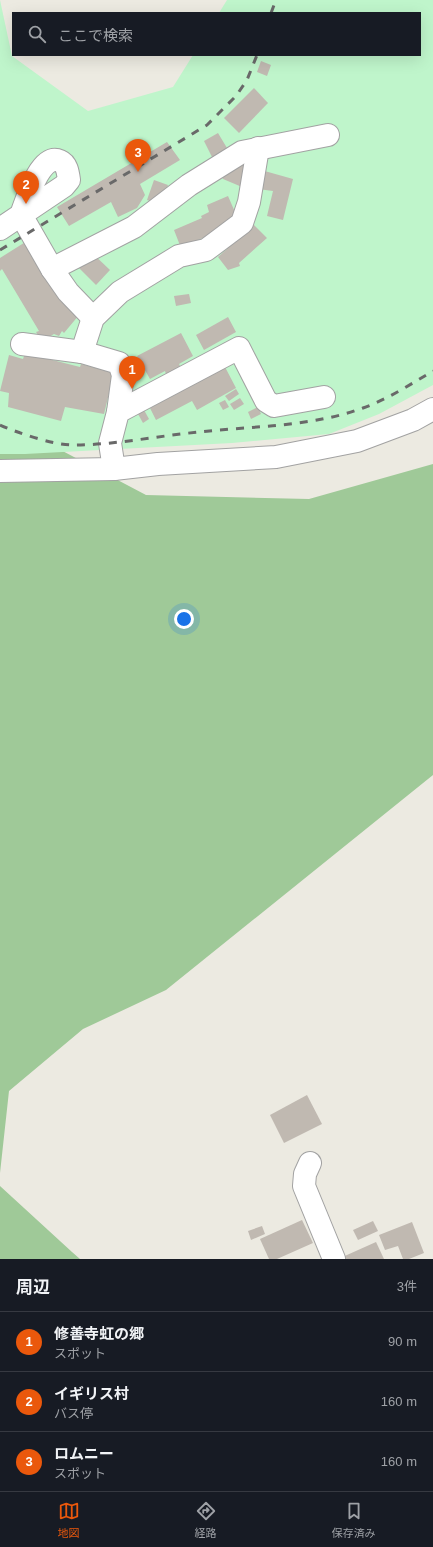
<!DOCTYPE html>
<html lang="ja">
<meta charset="utf-8">
<style>
:root{--surface:#171b24;--page:#242831;--text:#f1f3f6;--muted:#9ea1a6;--line:#363941;--accent:#ea580c}
body{margin:0;font-family:Helvetica,"Noto Sans JP",sans-serif;background:var(--page);color:var(--text)}
.you{position:absolute;left:184px;top:619px;width:14px;height:14px;margin:-10px;border:3px solid #fff;border-radius:50%;background:#1a73e8;box-shadow:0 0 0 6px #1a73e833}
.badge{display:grid;place-items:center;width:26px;height:26px;border-radius:50%;background:var(--accent);color:#fff;font-size:13px;font-weight:700}
.pin{position:absolute;translate:-50% -33px;filter:drop-shadow(0 1px 2px #0008)}
.pin::after{content:'';position:absolute;top:21px;width:14px;height:12px;background:inherit;clip-path:polygon(0 0,100% 0,50% 100%)}
.list{margin:0;padding:0;list-style:none}
h2{display:flex;justify-content:space-between;align-items:center;height:52px;margin:0;padding:0 16px;font-size:17px}
h2 small{font-size:13px;font-weight:400;color:var(--muted)}
.list li{display:grid;grid-template-columns:26px 1fr auto;gap:12px;align-items:center;box-sizing:border-box;height:60px;padding:0 16px;border-top:1px solid var(--line)}
.list b{display:block;font-size:15px;white-space:nowrap}
.list p{margin:0;font-size:13px;white-space:nowrap;color:var(--muted)}
.list em{font-size:13px;font-style:normal;color:var(--muted)}
.icon{flex:none;width:22px;height:22px;fill:none;stroke:currentColor;stroke-width:2;stroke-linecap:round;stroke-linejoin:round}
.map{position:relative;flex:none;width:433px;height:1259px;overflow:hidden}
.search{position:absolute;background:var(--surface);box-shadow:0 4px 16px #0002;left:12px;right:12px;top:12px;height:44px;display:flex;align-items:center;gap:10px;box-sizing:border-box;padding:0 14px;border-radius:0px;color:var(--muted);font-size:15px}
.sheet{height:232px;background:var(--surface)}
nav{display:flex;justify-content:space-around;align-items:center;box-sizing:border-box;height:56px;border-top:1px solid var(--line);background:var(--surface);font-size:11px;color:var(--muted)}
nav a{display:grid;justify-items:center;gap:2px}
nav .on{color:var(--accent)}
.map>svg:first-child{display:block}
.forest{fill:#9fc998}
.park{fill:#bff5cb}
.building{fill:#c0b9b1}
.lines{fill:none;stroke-linecap:round;stroke-linejoin:round}
.minor-casing{stroke:#a2a2a2;stroke-width:24}
.minor{stroke:#fff;stroke-width:22}
.rail{stroke:#696969;stroke-width:3;stroke-dasharray:8 8;stroke-linecap:butt}
</style>
<div class="map">
<svg width="433" height="1259" viewBox="0 0 433 1259">
<rect width="100%" height="100%" fill="#eceae1"/>
<g class="forest">
<path d="M0,418L146,495L309,499L433,464V775L166,990L83,1029L9,1091L0,1173Z"/>
<path d="M0,1186L72,1252L80,1259H0Z"/>
</g>
<path class="park" d="M0,0L12,56L88,111L173,87L193,55H420V13H219L227,0H433V385L379,414L329,434L232,443L25,454H0Z"/>
<g class="building">
<path d="M261,61L271,65L267,76L257,72Z"/>
<path d="M254,88L268,103L239,133L224,118Z"/>
<path d="M218,133L236,163L293,179L283,220L267,216L273,191L242,187L223,179L204,141Z"/>
<path d="M167,142L180,160L140,184L145,195L137,208L118,217L111,202L69,226L57,207Z"/>
<path d="M154,180L168,185L161,201L153,202L147,200Z"/>
<path d="M228,196L238,219L217,228L220,235L207,236L181,248L174,230L202,218L201,216L209,212L207,205Z"/>
<path d="M253,224L267,238L239,263L240,266L228,270L218,257L227,249L224,245Z"/>
<path d="M27,241L79,315L64,333L62,331L59,336L54,334L42,341L36,332L39,331L2,269L0,271V258Z"/>
<path d="M91,252L110,270L96,285L77,266Z"/>
<path d="M189,294L191,303L176,306L174,296Z"/>
<path d="M228,317L236,332L204,350L196,335Z"/>
<path d="M181,333L193,356L179,364L181,368L166,374L165,371L150,379L137,356Z"/>
<path d="M25,353L80,367L81,364L114,373L104,414L65,407L61,421L8,407L9,393L0,391L9,355L23,359Z"/>
<path d="M225,367L236,388L197,410L192,401L156,420L150,408Z"/>
<path d="M236,389L239,394L229,401L225,396Z"/>
<path d="M240,398L244,404L234,410L230,404Z"/>
<path d="M225,400L229,407L223,410L219,403Z"/>
<path d="M258,407L261,414L251,419L248,412Z"/>
<path d="M144,410L149,419L143,423L138,414Z"/>
<path d="M307,1095L322,1124L284,1143L270,1115Z"/>
<path d="M302,1220L313,1243L277,1259H269L260,1239Z"/>
<path d="M373,1221L378,1231L358,1240L353,1230Z"/>
<path d="M412,1222L424,1253L409,1259H403L398,1246L385,1250L379,1235Z"/>
<path d="M262,1226L265,1234L251,1240L248,1231Z"/>
<path d="M376,1242L384,1259H338Z"/>
</g>
<g class="lines">
<g class="minor-casing">
<g id="minor">
<path d="M21,215L52,269L68,292L93,318"/>
<path d="M0,229L64,186L69,180C68,173 67,164 60,161C40,152 26,202 21,215"/>
<path d="M52,269L134,227L189,185L242,152L328,135"/>
<path d="M22,344L82,352L119,363L123,375L118,412"/>
<path d="M82,352L93,318L120,292L179,256L206,250L242,223L249,202L258,148"/>
<path d="M114,469L110,443L118,412L239,348L266,401L274,406L324,397"/>
<path d="M0,471L114,469L158,464L276,457L357,441L413,420L433,409"/>
<path d="M310,1163L305,1174L304,1186L334,1259"/>
</g>
</g>
<use href="#minor" class="minor"/>
<g class="rail">
<path d="M271,13L276,0"/>
<path d="M0,250L207,125L236,96L247,80L257,55"/>
<path d="M0,425C18,433 53,445 73,445C115,445 157,436 199,432C253,426 311,427 363,408C388,399 411,384 433,371"/>
</g>
</g>
</svg>
<div class="you"></div>
<div class="pin badge" style="left:132px;top:389px">1</div>
<div class="pin badge" style="left:26px;top:204px">2</div>
<div class="pin badge" style="left:138px;top:172px">3</div>
<div class="search"><svg class="icon" aria-label="search" viewBox="0 0 24 24"><circle cx="10" cy="10" r="6"/><path d="M15 15l6 6"/></svg>ここで検索</div>
</div>
<section class="sheet">
<h2>周辺<small>3件</small></h2>
<ul class="list">
<li><span class="badge">1</span><div><b>修善寺虹の郷</b><p>スポット</p></div><em>90 m</em></li>
<li><span class="badge">2</span><div><b>イギリス村</b><p>バス停</p></div><em>160 m</em></li>
<li><span class="badge">3</span><div><b>ロムニー</b><p>スポット</p></div><em>160 m</em></li>
</ul>
</section>
<nav>
<a class="on"><svg class="icon" aria-label="map" viewBox="0 0 24 24"><path d="M3 6l6-2 6 2 6-2v14l-6 2-6-2-6 2zM9 4v14M15 6v14"/></svg>地図</a>
<a><svg class="icon" aria-label="directions" viewBox="0 0 24 24"><path d="M12 3l9 9-9 9-9-9zM9 14v-3h6M13 9l2 2-2 2"/></svg>経路</a>
<a><svg class="icon" aria-label="saved" viewBox="0 0 24 24"><path d="M7 4h10v16l-5-4-5 4z"/></svg>保存済み</a>
</nav>
